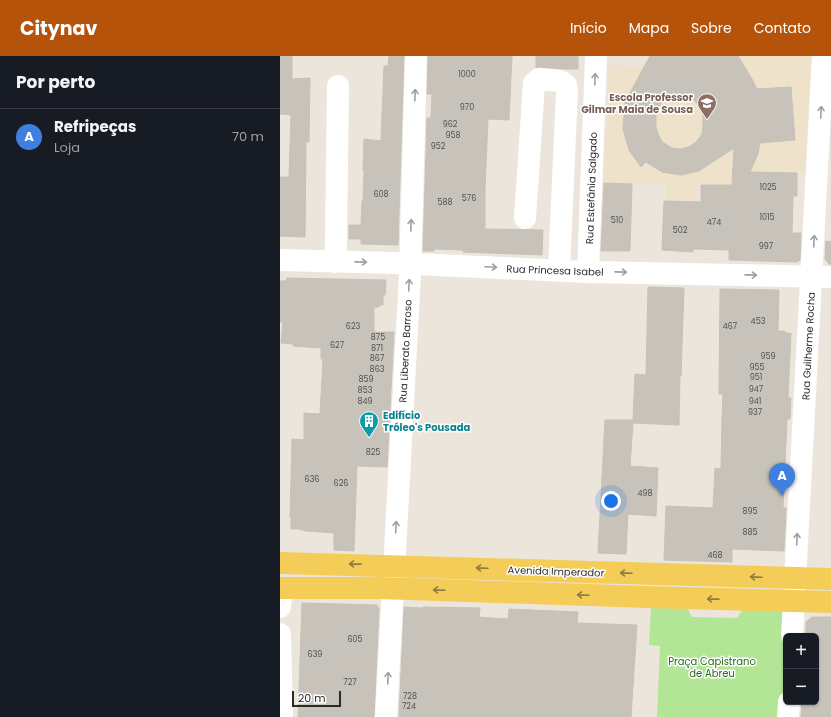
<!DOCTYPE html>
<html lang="pt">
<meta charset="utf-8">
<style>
:root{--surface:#171b24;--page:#20242c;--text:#f1f3f6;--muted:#9ea1a6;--line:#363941;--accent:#b45309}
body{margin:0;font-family:Poppins,sans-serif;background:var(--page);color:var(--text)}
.controls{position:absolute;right:12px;bottom:12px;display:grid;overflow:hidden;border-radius:6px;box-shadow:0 1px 3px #0004}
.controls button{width:36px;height:36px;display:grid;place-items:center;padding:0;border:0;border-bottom:1px solid var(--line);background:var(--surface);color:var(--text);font:20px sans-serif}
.scale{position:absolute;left:12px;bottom:10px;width:49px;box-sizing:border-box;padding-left:4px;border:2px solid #2a2a2a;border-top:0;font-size:11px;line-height:14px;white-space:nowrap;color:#2a2a2a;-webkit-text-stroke:3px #fff;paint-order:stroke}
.you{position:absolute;left:331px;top:445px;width:14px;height:14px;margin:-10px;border:3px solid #fff;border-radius:50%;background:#1a73e8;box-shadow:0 0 0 6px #1a73e833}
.badge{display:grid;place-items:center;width:26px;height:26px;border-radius:50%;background:var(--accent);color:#fff;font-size:13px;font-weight:700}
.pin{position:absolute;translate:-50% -33px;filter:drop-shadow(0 1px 2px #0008)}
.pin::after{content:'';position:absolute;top:21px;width:14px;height:12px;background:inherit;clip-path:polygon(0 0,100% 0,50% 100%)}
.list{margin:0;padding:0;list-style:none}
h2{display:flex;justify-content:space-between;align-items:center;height:52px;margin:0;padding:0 16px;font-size:17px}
h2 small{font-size:13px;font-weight:400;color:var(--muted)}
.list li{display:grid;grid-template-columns:26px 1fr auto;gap:12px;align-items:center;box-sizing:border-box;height:56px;padding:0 16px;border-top:1px solid var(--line)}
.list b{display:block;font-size:15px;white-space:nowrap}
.list p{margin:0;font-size:13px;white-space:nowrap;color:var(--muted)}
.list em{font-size:13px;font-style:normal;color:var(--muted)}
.map{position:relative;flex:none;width:551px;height:661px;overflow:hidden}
header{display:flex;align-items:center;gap:24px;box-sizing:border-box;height:56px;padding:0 20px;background:var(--accent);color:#fff}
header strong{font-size:19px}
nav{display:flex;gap:22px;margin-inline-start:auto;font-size:14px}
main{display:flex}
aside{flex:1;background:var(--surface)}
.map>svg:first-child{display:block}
.education{fill:#efe2ca}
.green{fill:#b2e596}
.building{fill:#c7c3ba;stroke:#c8c1b5;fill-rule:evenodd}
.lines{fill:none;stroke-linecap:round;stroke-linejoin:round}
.minor{stroke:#fff;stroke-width:22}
.major{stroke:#f4cd59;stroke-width:22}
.oneway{stroke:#9f9f9f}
.oneway2{stroke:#8f7c42}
.labels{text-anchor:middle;stroke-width:3;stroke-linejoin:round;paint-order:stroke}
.number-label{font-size:8px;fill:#51504e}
.education-label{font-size:10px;font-weight:bold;fill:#785e54;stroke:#fff;text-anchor:end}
.street-label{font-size:10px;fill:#2a2a2a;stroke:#fff}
.culture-label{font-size:10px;font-weight:bold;fill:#0d838f;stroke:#fff;text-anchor:start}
.park-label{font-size:10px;fill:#2a6918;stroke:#fff}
</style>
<header>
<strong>Citynav</strong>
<nav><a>Início</a><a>Mapa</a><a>Sobre</a><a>Contato</a></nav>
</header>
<main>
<aside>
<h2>Por perto<small></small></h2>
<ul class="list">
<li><span class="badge" style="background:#3f7fe0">A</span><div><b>Refripeças</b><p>Loja</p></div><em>70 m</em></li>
</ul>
</aside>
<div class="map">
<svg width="551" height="661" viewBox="0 0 551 661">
<rect width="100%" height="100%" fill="#ece5db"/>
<path class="education" d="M458,0H531L525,117L453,116L452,129L418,128L417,146L386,145V128L324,127L329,9L457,12Z"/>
<path class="green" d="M406,550L412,561L457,562L464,552L498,553L504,557L507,562L502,661H377L380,590L369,589L371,553L373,551Z"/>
<g class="building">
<path d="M0,0H12V23L30,22L29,86H26L25,181L0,180V121H9L11,59L0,58Z"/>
<path d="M109,0H124L118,189L81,188V183H69V169H81L82,145H83L84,115L83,114L84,83L101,85L104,10H108Z"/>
<path d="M148,0H232L229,64L208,63L205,134V173L263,174L262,199L183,196V194L154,193V195H143L147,62H151L152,38H147Z"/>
<path d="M256,0H298V13H282L260,11L256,12Z"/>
<path d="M370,0H458L472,23L477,33L511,31L515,84L480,87L478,98L470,116L517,117V140H513L512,177H521L520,204L517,206L449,204V194L413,193V196L382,194L384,145L421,146V129H452L454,92L419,115L401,119L382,116L366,106L361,111L349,94L343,73L345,46ZM396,39H405L413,43L420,51L423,60V68L422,78L416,86L409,91L400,93L392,92L382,86L379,80L376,71V56L381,47L387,42Z"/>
<path d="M324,127L352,128L350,195H321Z"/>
<path d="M546,185L551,186V208H549L545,203Z"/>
<path d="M7,222L106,224L105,239H103V249H99V251H94V276H114L107,411L77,410L74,495L54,494V477L26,475L19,473H11V461H10L12,383L24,384V357L40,358L43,303H41V292L13,290V288L1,287L3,266H0V225H6Z"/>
<path d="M368,231L404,232L401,320H400L399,369L353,367L350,410L378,412L376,460L348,458L346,498L318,497L325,364H353L355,318L366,319Z"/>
<path d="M440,233L499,234L498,275H505V277H511L508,342H511L510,363H507L503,452H506L504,495L452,493V506L384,504L386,450L433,452L435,412L441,413L442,361L443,338H439Z"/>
<path d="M22,547L97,549L99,552L94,661H18Z"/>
<path d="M124,551L143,552V551L200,552L199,561L228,563L229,553L298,556L297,567L357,569L351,661H119Z"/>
<path d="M532,561H551V661H521L522,646H536L538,595H536V580H526V566Z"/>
</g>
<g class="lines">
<g class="minor">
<path d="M245,162L254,27L259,23L280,25L286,29L287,35L279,214"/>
<path d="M0,204L114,207L308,216L551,221"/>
<path d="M55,206L56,185L58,30"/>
<path d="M308,216L316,0"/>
<path d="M0,551L1,541L6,532"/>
<path d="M0,578L2,661"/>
<path d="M512,580L543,0"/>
<path d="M106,661L130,218L136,0"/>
<path d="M508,661L509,646"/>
</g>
<g class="major">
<path d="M0,507L551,523"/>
<path d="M0,532H99L367,541L551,546"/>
</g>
</g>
<defs><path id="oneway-shaft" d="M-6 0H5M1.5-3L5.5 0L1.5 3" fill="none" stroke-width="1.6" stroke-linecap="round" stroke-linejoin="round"/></defs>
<g class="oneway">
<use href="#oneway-shaft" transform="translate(315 23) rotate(-88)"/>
<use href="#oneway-shaft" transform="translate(135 39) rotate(-88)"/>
<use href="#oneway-shaft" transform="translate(541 56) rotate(-87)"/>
<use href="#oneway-shaft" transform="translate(131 169) rotate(-88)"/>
<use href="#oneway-shaft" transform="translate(534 185) rotate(-87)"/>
<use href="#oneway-shaft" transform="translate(81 206) rotate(1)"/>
<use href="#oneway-shaft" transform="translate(211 211) rotate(3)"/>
<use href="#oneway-shaft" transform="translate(341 216) rotate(1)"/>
<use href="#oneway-shaft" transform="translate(471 219) rotate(1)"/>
<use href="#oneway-shaft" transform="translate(129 229) rotate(-87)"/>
<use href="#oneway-shaft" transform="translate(116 471) rotate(-87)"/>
<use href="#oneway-shaft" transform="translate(517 483) rotate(-87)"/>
<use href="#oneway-shaft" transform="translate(108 622) rotate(-87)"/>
</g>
<g class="oneway2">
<use href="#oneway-shaft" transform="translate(75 508) rotate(-179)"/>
<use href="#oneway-shaft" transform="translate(202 512) rotate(-178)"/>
<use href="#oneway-shaft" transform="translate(346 517) rotate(-178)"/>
<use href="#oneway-shaft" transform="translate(476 521) rotate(-178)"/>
<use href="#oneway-shaft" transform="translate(159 534) rotate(-178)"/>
<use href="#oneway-shaft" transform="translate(303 539) rotate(-178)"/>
<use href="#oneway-shaft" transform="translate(433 543) rotate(-179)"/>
</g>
<defs>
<g id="school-pin" transform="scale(1)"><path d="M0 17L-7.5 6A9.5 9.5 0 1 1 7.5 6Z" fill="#8d6e63" stroke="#fff"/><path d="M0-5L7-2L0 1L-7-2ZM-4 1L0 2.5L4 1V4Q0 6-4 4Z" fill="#fff"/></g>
<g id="building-pin" transform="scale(1)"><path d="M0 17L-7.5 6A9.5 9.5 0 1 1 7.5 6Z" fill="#0f9aa8" stroke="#fff"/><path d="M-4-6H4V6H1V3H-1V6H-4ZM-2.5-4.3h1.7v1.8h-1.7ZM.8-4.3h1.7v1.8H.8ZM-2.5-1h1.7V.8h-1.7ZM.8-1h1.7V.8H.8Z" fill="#fff"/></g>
</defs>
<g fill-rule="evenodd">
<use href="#school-pin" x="427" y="47"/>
<use href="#building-pin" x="89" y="365"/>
</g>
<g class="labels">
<g class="number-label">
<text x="187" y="21">1000</text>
<text x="187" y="54">970</text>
<text x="170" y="71">962</text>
<text x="173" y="82">958</text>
<text x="158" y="93">952</text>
<text x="488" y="134">1025</text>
<text x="101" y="141">608</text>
<text x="189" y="145">576</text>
<text x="165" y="149">588</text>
<text x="487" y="164">1015</text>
<text x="337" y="167">510</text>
<text x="434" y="169">474</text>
<text x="400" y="177">502</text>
<text x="486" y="193">997</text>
<text x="478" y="268">453</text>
<text x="73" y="273">623</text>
<text x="450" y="273">467</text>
<text x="98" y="284">875</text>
<text x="57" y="292">627</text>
<text x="97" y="295">871</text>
<text x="488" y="303">959</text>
<text x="97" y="305">867</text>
<text x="477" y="314">955</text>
<text x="97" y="316">863</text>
<text x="476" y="324">951</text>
<text x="86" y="326">859</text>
<text x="476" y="336">947</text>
<text x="85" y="337">853</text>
<text x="85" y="348">849</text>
<text x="475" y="348">941</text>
<text x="475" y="359">937</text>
<text x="93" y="399">825</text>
<text x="32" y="426">636</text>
<text x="61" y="430">626</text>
<text x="365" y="440">498</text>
<text x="470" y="458">895</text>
<text x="470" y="479">885</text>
<text x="435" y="502">468</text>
<text x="75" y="586">605</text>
<text x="35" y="601">639</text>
<text x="70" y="629">727</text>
<text x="130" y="643">728</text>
<text x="129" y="653">724</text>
</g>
<g class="education-label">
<text x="413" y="45">Escola Professor<tspan x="413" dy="12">Gilmar Maia de Sousa</tspan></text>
</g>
<g class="street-label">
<text transform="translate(311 132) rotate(-88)" y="4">Rua Estefânia Salgado</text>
<text transform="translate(275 214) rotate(2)" y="4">Rua Princesa Isabel</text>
<text transform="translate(528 290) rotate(-87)" y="4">Rua Guilherme Rocha</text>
<text transform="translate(125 295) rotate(-87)" y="4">Rua Liberato Barroso</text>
<text transform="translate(276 515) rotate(2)" y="4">Avenida Imperador</text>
</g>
<g class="culture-label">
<text x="103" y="363">Edifício<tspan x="103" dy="12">Tróleo's Pousada</tspan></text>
</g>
<g class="park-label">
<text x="432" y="609">Praça Capistrano<tspan x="432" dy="12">de Abreu</tspan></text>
</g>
</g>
</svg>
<div class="controls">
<button>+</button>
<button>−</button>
</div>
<div class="scale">20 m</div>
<div class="you"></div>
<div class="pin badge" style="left:502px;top:440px;background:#3f7fe0">A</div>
</div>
</main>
